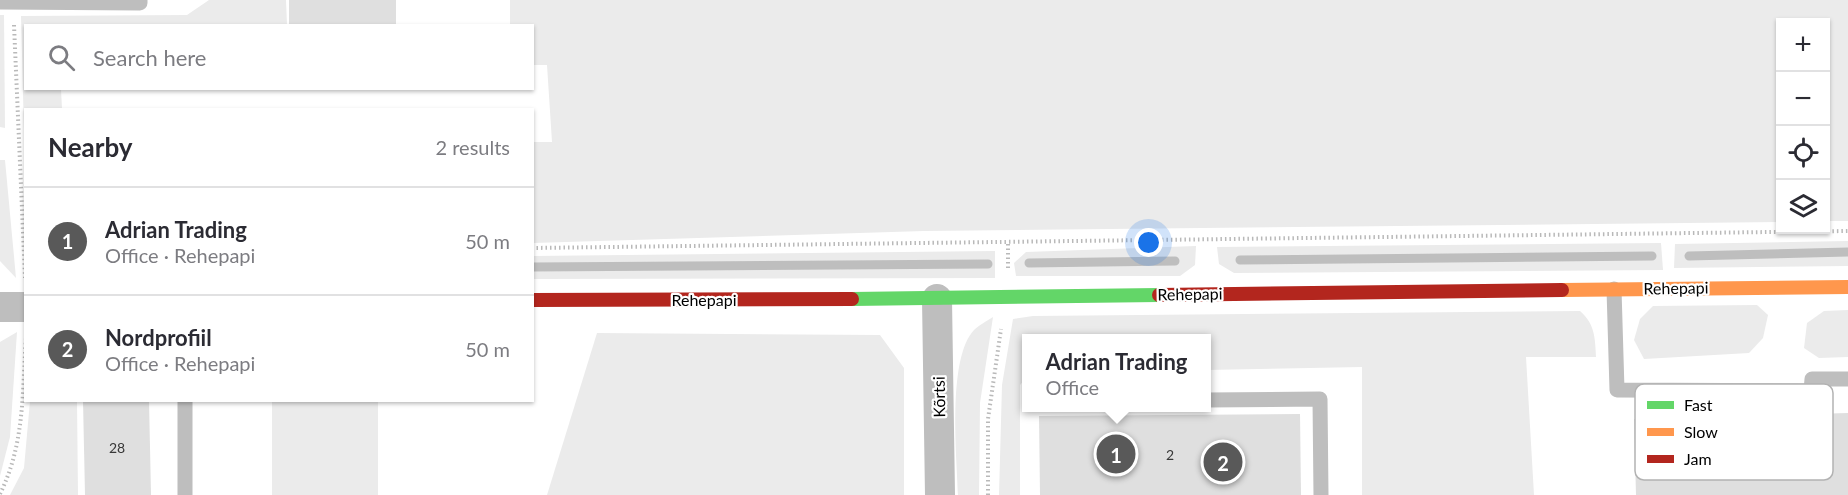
<!DOCTYPE html>
<meta charset="utf-8">
<style>
:root{--surface:#fff;--page:#f7f7f7;--text:#2b2b33;--muted:#7c7c81;--line:#e1e1e2;--accent:#595959}
body{margin:0;font-family:Lato,sans-serif;background:var(--page);color:var(--text)}
.controls{position:absolute;right:18px;top:18px;display:grid;overflow:hidden;border-radius:0px;box-shadow:0 2px 4px #0004}
.controls button{width:54px;height:54px;display:grid;place-items:center;padding:0;border:0;border-bottom:2px solid var(--line);background:var(--surface);color:var(--text);font:30px sans-serif}
.you{position:absolute;left:1149px;top:243px;width:21px;height:21px;margin:-15px;border:4px solid #fff;border-radius:50%;background:#1a73e8;box-shadow:0 0 0 9px #1a73e833}
.badge{display:grid;place-items:center;width:39px;height:39px;border-radius:50%;background:var(--accent);color:#fff;font-size:20px;font-weight:700}
.pin{position:absolute;translate:-50% -50%;border:3px solid #fff;box-shadow:0 2px 6px #0006}
.popup{position:absolute;left:1022px;top:334px;width:189px;height:78px;box-sizing:border-box;display:grid;place-content:center;border-radius:0px;background:var(--surface);filter:drop-shadow(0 2px 4px #0005);font-size:20px;white-space:nowrap;color:var(--muted)}
.popup b{font-size:22px;color:var(--text)}
.popup::after{content:'';position:absolute;left:50%;top:100%;margin-left:-12px;border:12px solid transparent;border-top-color:var(--surface)}
.list{margin:0;padding:0;list-style:none}
h2{display:flex;justify-content:space-between;align-items:center;height:78px;margin:0;padding:0 24px;font-size:26px}
h2 small{font-size:20px;font-weight:400;color:var(--muted)}
.list li{display:grid;grid-template-columns:39px 1fr auto;gap:18px;align-items:center;box-sizing:border-box;height:108px;padding:0 24px;border-top:2px solid var(--line)}
.list b{display:block;font-size:22px;white-space:nowrap}
.list p{margin:0;font-size:20px;white-space:nowrap;color:var(--muted)}
.list em{font-size:20px;font-style:normal;color:var(--muted)}
.icon{flex:none;width:33px;height:33px;fill:none;stroke:currentColor;stroke-width:2;stroke-linecap:round;stroke-linejoin:round}
.map{position:relative;flex:none;width:1848px;height:495px;overflow:hidden}
.search{position:absolute;background:var(--surface);box-shadow:0 2px 4px #0004;left:24px;top:24px;width:510px;height:66px;display:flex;align-items:center;gap:15px;box-sizing:border-box;padding:0 21px;border-radius:0px;color:var(--muted);font-size:22px}
.panel{position:absolute;background:var(--surface);box-shadow:0 2px 4px #0004;left:24px;top:108px;width:510px;height:294px;border-radius:0px}
.map>svg:first-child{display:block}
.green{fill:#ebebeb}
.lines{fill:none;stroke-linecap:round;stroke-linejoin:round}
.stream{stroke:#bebebe;stroke-width:9}
.building{fill:#dfdfdf}
.path{stroke:#b9b9b9;stroke-width:4;stroke-dasharray:1.5 3;stroke-linecap:butt}
.lane{stroke:#bebebe;stroke-width:15}
.street{stroke:#bebebe;stroke-width:30}
.fast{stroke:#63d668;stroke-width:14}
.slow{stroke:#ff974d;stroke-width:14}
.jam{stroke:#b3261e;stroke-width:14}
.labels{text-anchor:middle;stroke-width:4.5;stroke-linejoin:round;paint-order:stroke}
.number-label{font-size:14px;fill:#383838}
.street-label{font-size:16px;fill:#000;stroke:#fff}
.key{fill:#fff;stroke:#b2b2b2;stroke-width:1.5}
.key-label{font-size:16px;fill:#000}
</style>
<div class="map">
<svg width="1848" height="495" viewBox="0 0 1848 495">
<rect width="100%" height="100%" fill="#fff"/>
<g class="green">
<path d="M209,0H286L287,25L26,26V88L61,89L62,109L26,110L24,132L21,16L187,15Z"/>
<path d="M510,0H1848V221H1826V22H1780V222L924,231L533,243V142H552L547,65H533L532,26L510,25Z"/>
<path d="M0,15H4L5,128L0,127Z"/>
<path d="M0,160H5L16,278L0,261Z"/>
<path d="M1848,241V266L1674,268L1675,244Z"/>
<path d="M1661,243L1663,270L1234,273L1219,264L1217,247Z"/>
<path d="M1196,246L1195,265L1180,276H1016L1014,263L1026,252Z"/>
<path d="M995,251V278L533,279V256Z"/>
<path d="M1757,305L1768,315L1763,338L1749,353L1644,359L1634,340L1640,319L1653,306Z"/>
<path d="M1848,310V357L1819,358L1804,348L1807,323L1824,311Z"/>
<path d="M1580,311C1595,324 1595,338 1596,357H1526L1534,495H1362V367L1206,370V338H1026V378L1020,385V495H999L1002,385L1013,319L1033,316Z"/>
<path d="M993,317L980,403L979,495H958C957,456 947,359 974,330C979,325 987,321 993,317Z"/>
<path d="M17,332L10,437L0,476V342Z"/>
<path d="M597,333L880,335L904,368V495H547Z"/>
<path d="M30,401H77L78,495H10L24,468Z"/>
<rect x="272" y="401" width="106" height="94"/>
</g>
<g class="lines">
<g class="stream">
<path d="M1689,256L1848,252"/>
<path d="M1240,260L1652,256"/>
<path d="M1029,263L1175,261"/>
<path d="M532,267L988,264"/>
</g>
</g>
<g class="building">
<rect x="289" y="0" width="107" height="26"/>
<path d="M83,400H149L151,495H85Z"/>
<path d="M1848,413V495H1636L1634,419Z"/>
<path d="M1300,414L1301,495H1040L1039,416Z"/>
</g>
<g class="lines">
<g class="path">
<path d="M14,25L25,278"/>
<path d="M532,248L1848,231"/>
<path d="M1008,268V242"/>
<path d="M0,494C25,443 22,393 26,338"/>
<path d="M988,495V419L1001,329"/>
</g>
<g class="lane">
<path d="M0,2L140,3V0"/>
<path d="M1614,289L1617,390L1811,391L1812,379H1848"/>
<path d="M185,400V495"/>
<path d="M1206,400L1320,399L1321,495"/>
</g>
<g class="street">
<path d="M937,299L940,495"/>
<path d="M0,307H26"/>
</g>
<path class="fast" d="M852,299L1159,295"/>
<path class="slow" d="M1562,290L1848,287"/>
<g class="jam">
<path d="M1159,295L1562,290"/>
<path d="M532,300L852,299"/>
</g>
</g>
<g class="labels">
<g class="number-label">
<text x="117" y="453">28</text>
<text x="1170" y="460">2</text>
</g>
<g class="street-label">
<text transform="translate(1676 288) rotate(-1)" y="6">Rehepapi</text>
<text transform="translate(1190 294) rotate(-1)" y="6">Rehepapi</text>
<text x="704" y="306">Rehepapi</text>
<text transform="translate(939 397) rotate(-91)" y="6">Kõrtsi</text>
</g>
</g>
<rect x="1635" y="384" width="198" height="96" rx="9" class="key"/>
<rect x="1647" y="401" width="27" height="8" fill="#63d668"/>
<rect x="1647" y="428" width="27" height="8" fill="#ff974d"/>
<rect x="1647" y="455" width="27" height="8" fill="#b3261e"/>
<g class="key-label">
<text x="1684" y="411">Fast</text>
<text x="1684" y="438">Slow</text>
<text x="1684" y="465">Jam</text>
</g>
</svg>
<div class="controls">
<button>+</button>
<button>−</button>
<button><svg class="icon" aria-label="locate" viewBox="0 0 24 24"><circle cx="12" cy="12" r="6"/><path d="M12 2v4M12 18v4M2 12h4M18 12h4"/></svg></button>
<button><svg class="icon" aria-label="layers" viewBox="0 0 24 24"><path d="M12 4l9 5-9 5-9-5zM3 14l9 5 9-5"/></svg></button>
</div>
<div class="you"></div>
<div class="pin badge" style="left:1116px;top:454px">1</div>
<div class="popup"><b>Adrian Trading</b>Office</div>
<div class="pin badge" style="left:1223px;top:462px">2</div>
<div class="search"><svg class="icon" aria-label="search" viewBox="0 0 24 24"><circle cx="10" cy="10" r="6"/><path d="M15 15l6 6"/></svg>Search here</div>
<section class="panel">
<h2>Nearby<small>2 results</small></h2>
<ul class="list">
<li><span class="badge">1</span><div><b>Adrian Trading</b><p>Office · Rehepapi</p></div><em>50 m</em></li>
<li><span class="badge">2</span><div><b>Nordprofiil</b><p>Office · Rehepapi</p></div><em>50 m</em></li>
</ul>
</section>
</div>
